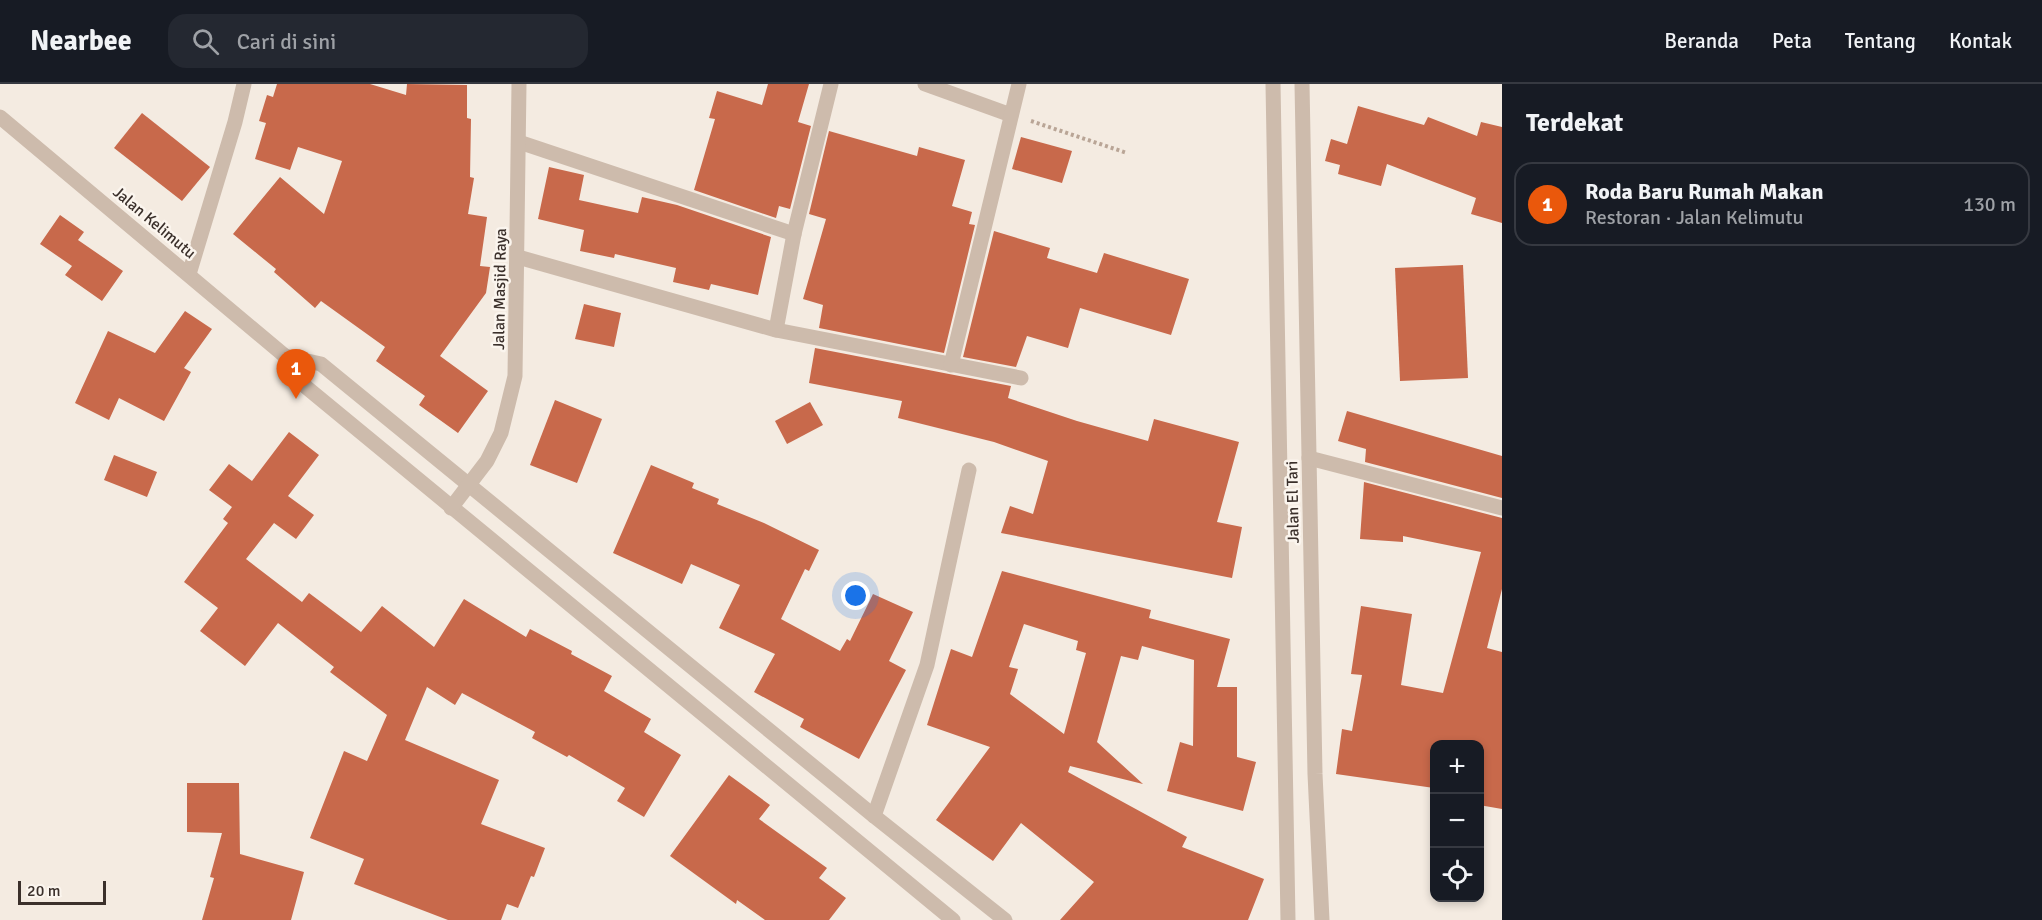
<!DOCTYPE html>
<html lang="id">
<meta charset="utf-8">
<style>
:root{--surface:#171b24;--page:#242831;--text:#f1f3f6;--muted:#9ea1a6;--line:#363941;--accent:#ea580c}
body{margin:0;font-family:Signika,sans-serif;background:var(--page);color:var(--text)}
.controls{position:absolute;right:18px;bottom:18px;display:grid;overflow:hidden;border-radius:12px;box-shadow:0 3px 9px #0003}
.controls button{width:54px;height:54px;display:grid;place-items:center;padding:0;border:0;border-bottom:2px solid var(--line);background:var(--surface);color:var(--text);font:30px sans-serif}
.scale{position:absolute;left:18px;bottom:15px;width:88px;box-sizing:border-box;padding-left:6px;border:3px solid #3b302b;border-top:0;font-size:16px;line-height:21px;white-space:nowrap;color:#3b302b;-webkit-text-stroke:4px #fbf5ee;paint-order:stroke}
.you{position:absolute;left:856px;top:512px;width:21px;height:21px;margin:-15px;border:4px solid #fff;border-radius:50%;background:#1a73e8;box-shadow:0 0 0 9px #1a73e833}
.badge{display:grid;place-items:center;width:39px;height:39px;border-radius:50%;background:var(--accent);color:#fff;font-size:20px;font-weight:700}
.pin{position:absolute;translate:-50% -50px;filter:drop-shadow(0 2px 3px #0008)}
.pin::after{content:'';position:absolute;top:32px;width:21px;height:18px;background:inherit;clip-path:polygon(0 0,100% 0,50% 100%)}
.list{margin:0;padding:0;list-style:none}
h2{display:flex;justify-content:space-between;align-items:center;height:78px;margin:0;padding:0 24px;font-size:26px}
h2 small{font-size:20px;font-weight:400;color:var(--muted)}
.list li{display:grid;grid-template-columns:39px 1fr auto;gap:18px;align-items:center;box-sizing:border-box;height:84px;margin:0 12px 12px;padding:0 12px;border:2px solid var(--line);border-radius:18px}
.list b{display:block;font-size:22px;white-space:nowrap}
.list p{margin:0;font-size:20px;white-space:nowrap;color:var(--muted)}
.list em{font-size:20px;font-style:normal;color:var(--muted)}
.icon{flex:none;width:33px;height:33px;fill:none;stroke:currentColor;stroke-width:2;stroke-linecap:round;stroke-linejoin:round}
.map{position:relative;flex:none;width:1502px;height:836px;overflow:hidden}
header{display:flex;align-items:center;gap:36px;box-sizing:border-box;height:84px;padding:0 30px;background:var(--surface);border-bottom:2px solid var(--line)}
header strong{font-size:28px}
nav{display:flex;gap:33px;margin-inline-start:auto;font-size:21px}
.search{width:420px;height:54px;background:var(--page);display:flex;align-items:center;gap:15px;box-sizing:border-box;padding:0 21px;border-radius:18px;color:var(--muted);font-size:22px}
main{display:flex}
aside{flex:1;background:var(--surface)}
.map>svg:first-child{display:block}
.building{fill:#c8694b;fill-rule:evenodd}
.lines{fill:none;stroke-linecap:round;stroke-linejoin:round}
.path{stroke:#b9a596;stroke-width:4;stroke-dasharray:3 3;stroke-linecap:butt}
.minor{stroke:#cdbbac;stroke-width:15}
.labels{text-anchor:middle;stroke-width:5;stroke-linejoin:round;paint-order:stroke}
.street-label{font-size:16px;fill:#3b302b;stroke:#fbf5ee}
</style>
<header>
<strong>Nearbee</strong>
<div class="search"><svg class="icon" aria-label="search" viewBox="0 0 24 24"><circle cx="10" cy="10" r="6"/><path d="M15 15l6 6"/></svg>Cari di sini</div>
<nav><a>Beranda</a><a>Peta</a><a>Tentang</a><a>Kontak</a></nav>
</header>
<main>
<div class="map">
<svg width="1502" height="836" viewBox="0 0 1502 836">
<rect width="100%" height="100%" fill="#f4ebe1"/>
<g class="building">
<path d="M277,0H370L406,11L407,0L467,1V34L471,35L470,93L474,94L468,130L487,133L480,182L490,183L486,209L440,272L488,307L458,349L419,321L425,312L376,277L385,263L321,217L315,224L274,188L276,185L233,150L280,93L324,130L342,77L298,63L290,86L255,75L266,39L259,37L267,11L273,13Z"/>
<path d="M768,0H809L798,38L811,42L790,125L779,122L776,134L694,106L715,35L709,34L717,7L762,21Z"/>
<path d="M1358,22L1424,41L1428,33L1477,52L1481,38L1502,43V139L1471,130L1476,114L1387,80L1381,102L1338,90L1340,81L1325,77L1331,55L1347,60Z"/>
<path d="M142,29L210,83L182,117L114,64Z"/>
<path d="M829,47L917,72L919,63L965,76L952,122L972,128L969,140L975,141L944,269L819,244L823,221L803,215L826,135L809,130Z"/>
<path d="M1021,53L1072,67L1062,99L1012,85Z"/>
<path d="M549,83L584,91L579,116L638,129L642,113L677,121L771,153L758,211L711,200L709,206L673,198L676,184L615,170L614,174L580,167L584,146L538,135Z"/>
<path d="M60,131L84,148L78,156L123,187L102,217L65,191L72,182L40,160Z"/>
<path d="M994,147L1050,164L1047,174L1097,189L1104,169L1189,195L1171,251L1080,224L1068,264L1027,252L1016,283L963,273Z"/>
<path d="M1463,181L1468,294L1400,297L1395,184Z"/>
<path d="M584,220L621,229L614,263L575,255Z"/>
<path d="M185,227L212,245L184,284L191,288L164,337L119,314L109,336L75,319L108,247L155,269Z"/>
<path d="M815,264L1011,302L1008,314L1077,337L1148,357L1154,335L1239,358L1217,438L1242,443L1232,494L1001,449L1010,422L1033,430L1048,377L994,358L898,334L902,317L809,299Z"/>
<path d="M555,316L602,335L577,399L530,381Z"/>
<path d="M810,318L823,341L787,360L775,337Z"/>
<path d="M1347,327L1502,372V414L1365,378L1366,365L1338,357Z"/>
<path d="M289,348L319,371L288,412L314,431L296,455L274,439L246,475L302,518L309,509L361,548L382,522L434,563L464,515L526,553L530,545L572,567L571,570L612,592L604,607L651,635L644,648L681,671L644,733L617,717L625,704L569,671L567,673L532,654L535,648L462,609L455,621L427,603L405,656L499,696L481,740L545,764L534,793L531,792L518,824L507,820L501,836H448L354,800L364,775L310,754L344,667L367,677L387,631L330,588L334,583L278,539L245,582L200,547L218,524L184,498L228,439L223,435L232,423L209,406L229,380L252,397Z"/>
<path d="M114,371L157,388L147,413L104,396Z"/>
<path d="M651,381L694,399L692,404L719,415L717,420L764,439L819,466L809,487L805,485L781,535L840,567L847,555L850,557L873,510L913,528L889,577L906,586L859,675L800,643L804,635L754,608L775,570L719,544L740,501L691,480L682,500L613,469Z"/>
<path d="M1364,398L1502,434V505L1487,564L1502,568V725L1479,721V660H1434V704L1336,690L1342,645L1352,647L1362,591L1351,590L1361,522L1412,530L1401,601L1443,609L1481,468L1403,452V458L1360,455Z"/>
<path d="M1002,487L1151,526L1149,534L1230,555L1217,603H1237V673L1256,678L1243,727L1167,707L1180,658L1193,662L1194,576L1142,562L1138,576L1121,572L1097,658L1143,700L1070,682L1068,688L1187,753L1182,763L1264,795L1248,836H1060L1094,798L1021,739L993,777L936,736L990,663L927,641L951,565L972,573ZM1024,540L1078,557L1076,566L1086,569L1064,650L1010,610L1018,585L1009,583Z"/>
<path d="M729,691L770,721L759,735L827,784L819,794L846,814L829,836H765L737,816L736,820L670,772Z"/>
<path d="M187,699H239L240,770L304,788L291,836H202L214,794L210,793L222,749L187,748Z"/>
</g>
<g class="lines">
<path class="path" d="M1031,37L1127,69"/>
<g class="minor">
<path d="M925,0L1011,31"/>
<path d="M1273,0L1288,836"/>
<path d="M1302,0L1315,690L1322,836"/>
<path d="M0,33L285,272L306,303L953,836"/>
<path d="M519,58L794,150"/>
<path d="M518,173L776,246L1021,294"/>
<path d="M189,190L235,38L244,0"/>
<path d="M776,246L794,150L831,0"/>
<path d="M285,272L321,280L874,732L1005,836"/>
<path d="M951,281L1019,0"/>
<path d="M1309,374L1502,424"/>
<path d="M451,424L487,377L501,349L515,292L519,0"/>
<path d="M874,732L927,581L969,386"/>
</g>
</g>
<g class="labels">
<g class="street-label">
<text transform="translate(155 138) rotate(40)" y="6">Jalan Kelimutu</text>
<text transform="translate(499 205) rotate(-89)" y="6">Jalan Masjid Raya</text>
<text transform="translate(1292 418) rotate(-91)" y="6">Jalan El Tari</text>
</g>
</g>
</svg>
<div class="controls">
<button>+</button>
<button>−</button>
<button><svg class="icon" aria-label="locate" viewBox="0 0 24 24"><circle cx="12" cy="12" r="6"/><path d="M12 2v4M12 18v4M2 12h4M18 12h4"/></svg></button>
</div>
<div class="scale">20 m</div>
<div class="you"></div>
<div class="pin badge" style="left:296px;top:315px">1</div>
</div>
<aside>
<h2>Terdekat<small></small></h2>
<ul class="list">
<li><span class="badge">1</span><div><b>Roda Baru Rumah Makan</b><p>Restoran · Jalan Kelimutu</p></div><em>130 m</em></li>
</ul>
</aside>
</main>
